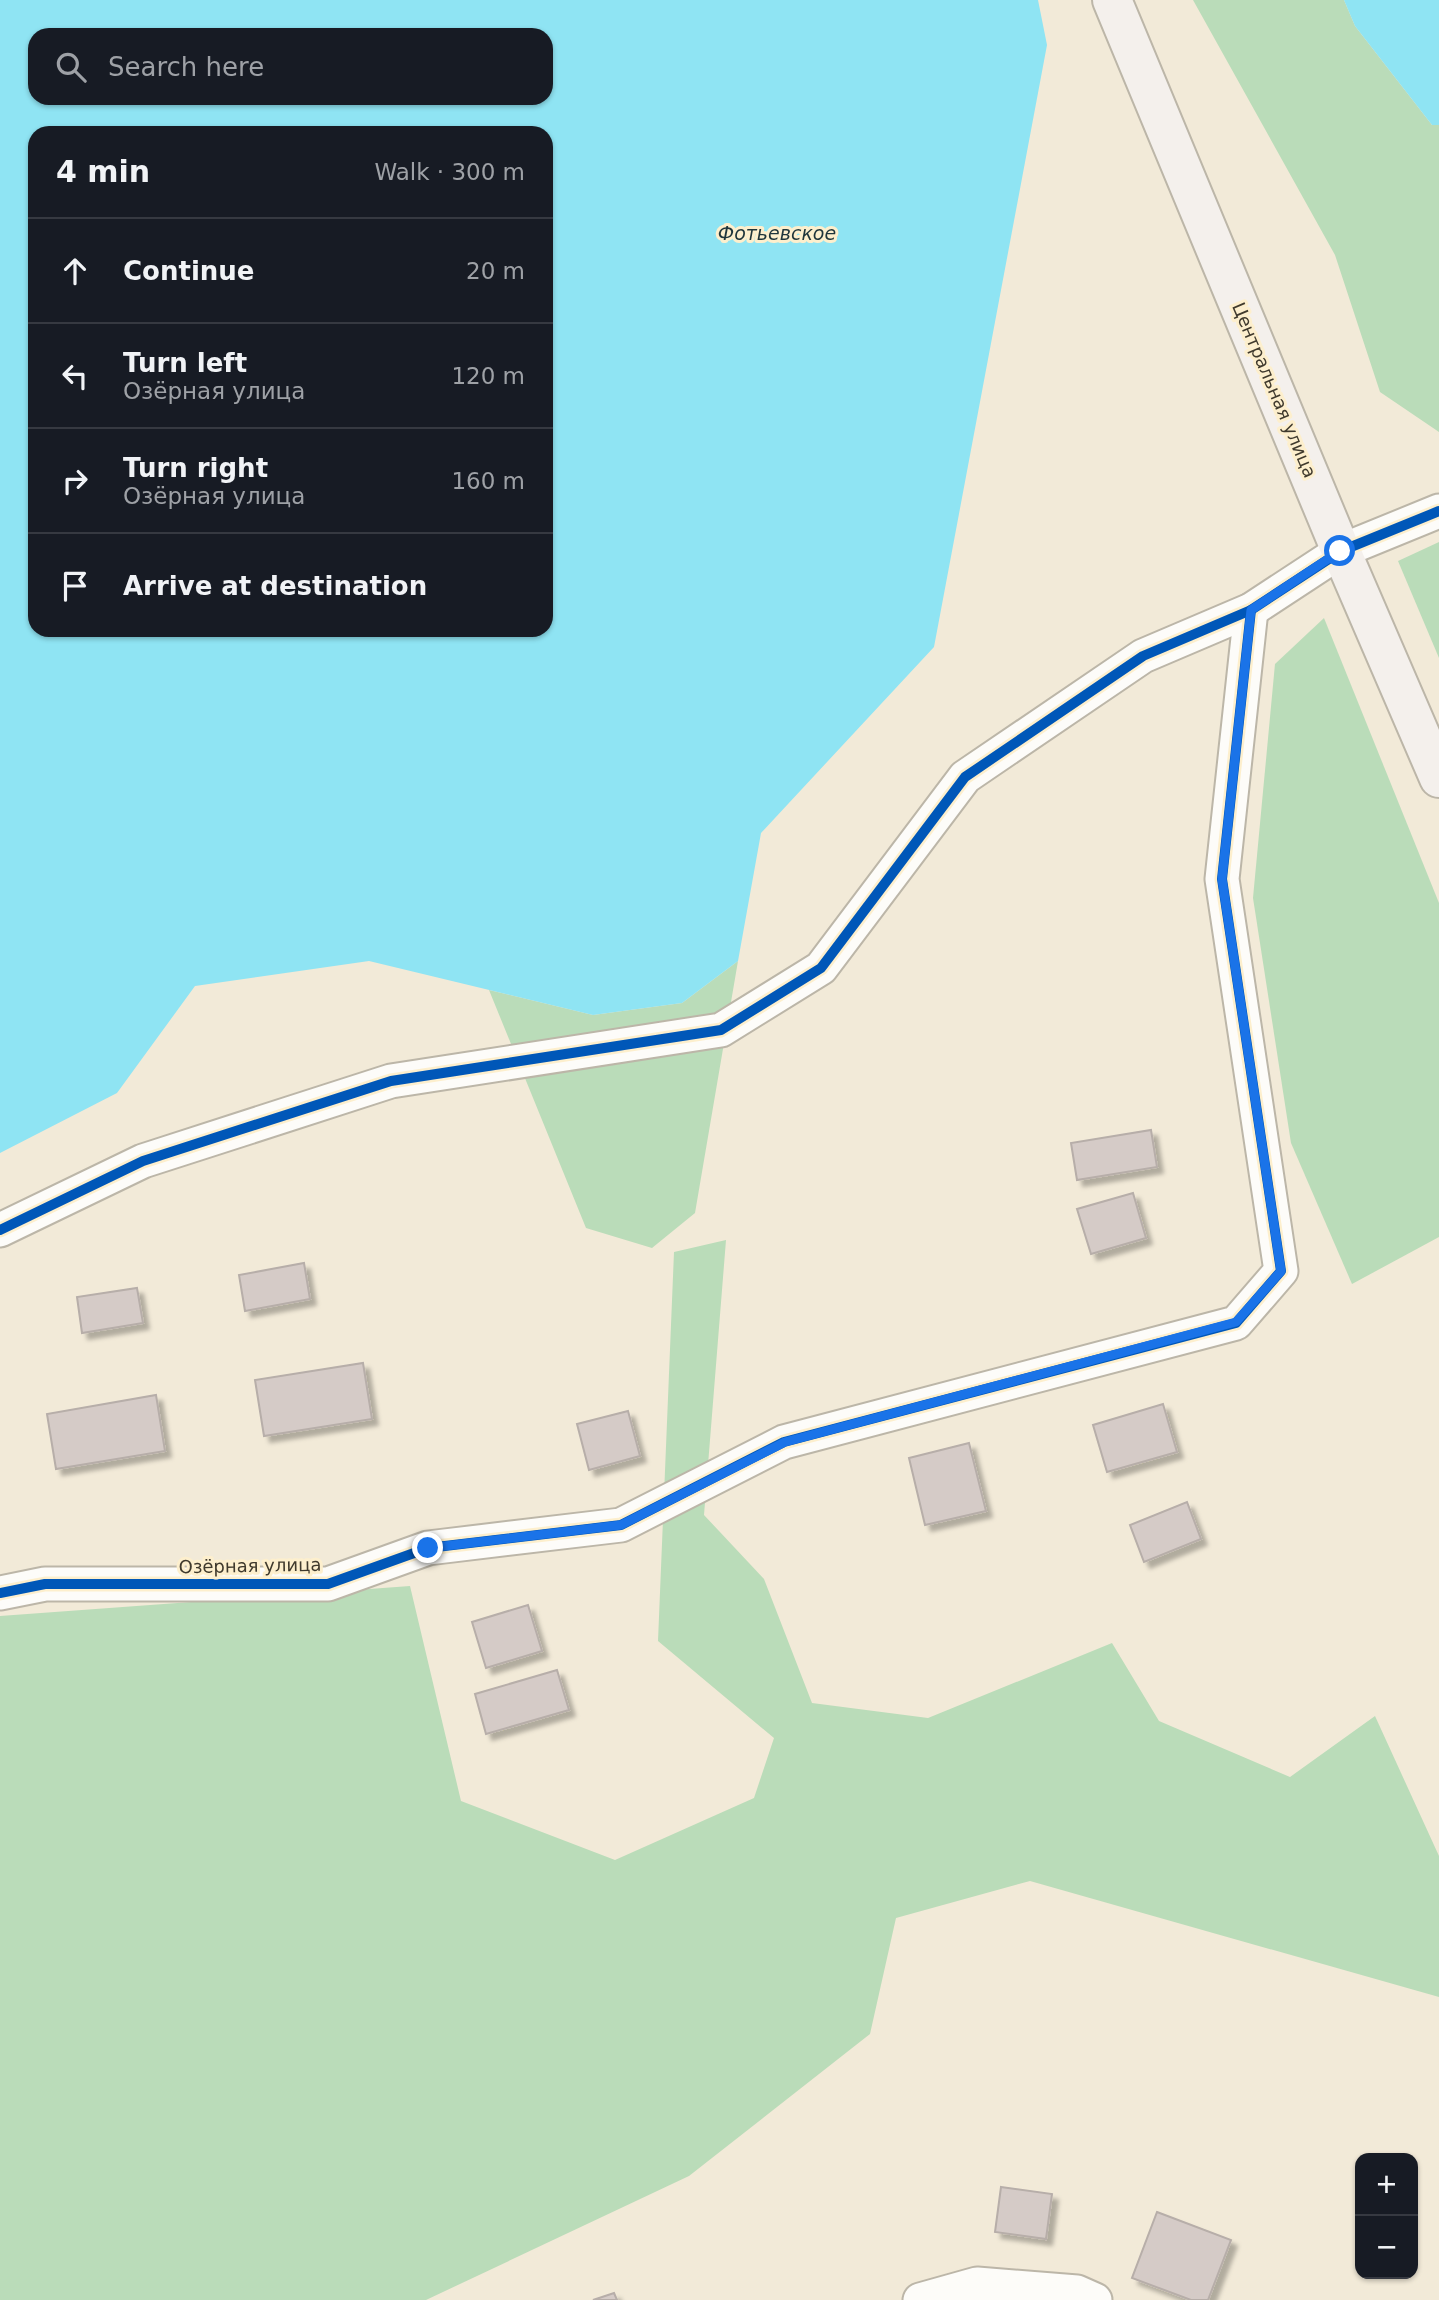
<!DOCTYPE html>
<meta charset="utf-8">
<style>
:root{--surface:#171b24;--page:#242831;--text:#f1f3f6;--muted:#9ea1a6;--line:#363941}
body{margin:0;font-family:"DejaVu Sans",sans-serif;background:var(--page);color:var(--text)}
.controls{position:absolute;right:21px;bottom:21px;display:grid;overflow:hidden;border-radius:14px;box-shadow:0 2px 5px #0004}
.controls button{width:63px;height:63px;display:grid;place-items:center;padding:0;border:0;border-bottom:2px solid var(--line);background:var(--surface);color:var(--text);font:35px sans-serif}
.stop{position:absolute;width:21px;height:21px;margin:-16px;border:5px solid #1a73e8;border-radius:50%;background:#fff}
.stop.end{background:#1a73e8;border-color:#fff;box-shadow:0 2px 7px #0008}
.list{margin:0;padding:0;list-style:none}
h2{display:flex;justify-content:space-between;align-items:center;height:91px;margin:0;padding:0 28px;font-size:30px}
h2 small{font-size:23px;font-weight:400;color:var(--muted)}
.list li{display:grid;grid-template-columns:46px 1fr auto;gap:21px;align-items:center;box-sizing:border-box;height:105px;padding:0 28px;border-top:2px solid var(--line)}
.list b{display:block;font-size:26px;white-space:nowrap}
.list p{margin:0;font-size:23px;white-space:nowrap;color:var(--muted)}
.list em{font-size:23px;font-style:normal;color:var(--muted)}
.icon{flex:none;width:38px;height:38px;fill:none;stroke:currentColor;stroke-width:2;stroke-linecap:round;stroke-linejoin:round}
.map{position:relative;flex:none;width:1439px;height:2300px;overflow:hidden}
.search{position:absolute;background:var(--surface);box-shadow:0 2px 5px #0004;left:28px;top:28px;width:525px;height:77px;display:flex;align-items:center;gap:18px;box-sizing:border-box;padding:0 24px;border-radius:21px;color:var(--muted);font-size:26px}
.panel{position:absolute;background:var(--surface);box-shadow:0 2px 5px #0004;left:28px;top:126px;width:525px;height:511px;border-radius:21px}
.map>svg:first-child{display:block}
.green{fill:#badcb9}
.water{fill:#8fe4f3;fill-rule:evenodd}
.building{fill:#d5cbc7;stroke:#b7aea9;stroke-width:2;filter:url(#shadow)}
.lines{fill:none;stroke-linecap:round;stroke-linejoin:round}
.street-casing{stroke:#bcb6a8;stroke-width:37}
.secondary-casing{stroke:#bcb6a8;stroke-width:42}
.street{stroke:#fdfcf9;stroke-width:33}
.secondary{stroke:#f4f0ec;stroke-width:38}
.cycleway-casing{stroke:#fdefcd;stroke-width:15}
.cycleway{stroke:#0057b8;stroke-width:10}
.route{stroke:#1a73e8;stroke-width:9}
.labels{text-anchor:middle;stroke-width:6;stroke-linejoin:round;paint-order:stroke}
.street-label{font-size:18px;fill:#403a2d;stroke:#fdefcd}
.water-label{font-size:19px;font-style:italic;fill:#1f353b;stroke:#fdefcd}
</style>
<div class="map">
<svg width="1439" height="2300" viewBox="0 0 1439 2300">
<defs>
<filter id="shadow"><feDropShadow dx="6" dy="6" stdDeviation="2" flood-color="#0004"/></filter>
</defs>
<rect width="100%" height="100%" fill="#f2ead8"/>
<g class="green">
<path d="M1193,0H1344L1355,26L1432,125H1439V432L1380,392L1335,255Z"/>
<path d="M1439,542V658L1398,561Z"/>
<path d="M1324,618L1439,903V1237L1352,1284L1291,1143L1253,898L1275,664Z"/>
<path d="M738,961L695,1213L652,1248L586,1228L489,990L593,1015L682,1003Z"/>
<path d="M726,1240L704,1515L764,1579L812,1703L928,1718L1112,1643L1159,1721L1290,1777L1375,1716L1439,1856V1997L1030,1881L896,1918L870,2034L689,2176L426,2300H0V1616L410,1586L461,1801L615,1860L754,1798L774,1738L658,1641L674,1252Z"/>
</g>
<g class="water">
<path d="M0,0H1038L1047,45L934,647L761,833L738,961L682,1003L593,1015L369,961L195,986L117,1093L0,1153ZM35,35H546V98H35ZM35,133H546V630H35Z"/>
<path d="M1344,0H1439V125H1432L1355,26Z"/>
</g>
<g class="building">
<path d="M1151,1130L1157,1167L1077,1180L1071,1143Z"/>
<path d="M1133,1193L1146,1238L1091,1254L1077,1209Z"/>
<path d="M304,1263L310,1299L245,1311L239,1275Z"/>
<path d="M137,1288L143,1323L82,1333L77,1297Z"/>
<path d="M363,1363L372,1419L264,1436L255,1380Z"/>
<path d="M156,1395L165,1451L56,1469L47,1414Z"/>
<path d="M1163,1404L1177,1452L1107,1472L1093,1425Z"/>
<path d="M628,1411L640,1456L589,1470L577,1424Z"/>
<path d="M969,1443L986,1511L925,1525L909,1458Z"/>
<path d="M1187,1502L1201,1539L1144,1562L1130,1525Z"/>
<path d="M528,1605L542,1651L486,1668L472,1622Z"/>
<path d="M557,1670L569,1710L486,1734L475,1694Z"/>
<path d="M1001,2187L1052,2194L1046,2239L995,2232Z"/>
<path d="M1157,2212L1231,2240L1208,2300H1191L1132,2278Z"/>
<path d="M614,2293L617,2300H593Z"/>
</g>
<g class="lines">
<g class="street-casing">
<g id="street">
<path d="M0,1230L143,1161L391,1081L721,1030L821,968L965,777L1143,656L1251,610L1341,551L1439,511"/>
<path d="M0,1593L45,1584H328L428,1548L621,1525L784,1442L1236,1323L1281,1271L1222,879L1251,610"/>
<path d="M920,2300L977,2284L1077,2292L1095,2300"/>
</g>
</g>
<g class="secondary-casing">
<path id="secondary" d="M1112,0L1341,551L1439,778"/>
</g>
<use href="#street" class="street"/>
<use href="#secondary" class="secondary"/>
<g class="cycleway-casing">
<g id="cycleway">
<path d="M0,1230L143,1161L391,1081L721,1030L821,968L965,777L1143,656L1251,610L1341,551L1439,511"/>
<path d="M0,1593L45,1584H328L428,1548L621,1525L784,1442L1236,1323L1281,1271L1222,879L1251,610"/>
</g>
</g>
<use href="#cycleway" class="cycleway"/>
</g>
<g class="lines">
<path class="route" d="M428,1548L621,1525L785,1442L1236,1322L1281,1271L1222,879L1251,610L1340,551"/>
</g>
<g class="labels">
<g class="street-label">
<text transform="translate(1274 390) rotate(67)" y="6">Центральная улица</text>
<text transform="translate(250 1566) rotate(-1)" y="6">Озёрная улица</text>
</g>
<g class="water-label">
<text x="777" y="240">Фотьевское</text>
</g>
</g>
</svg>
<div class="controls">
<button>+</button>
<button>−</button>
</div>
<div class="stop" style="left:1340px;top:551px"></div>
<div class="stop end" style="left:428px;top:1548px"></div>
<div class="search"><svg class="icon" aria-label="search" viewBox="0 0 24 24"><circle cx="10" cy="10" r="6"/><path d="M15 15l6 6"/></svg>Search here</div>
<section class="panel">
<h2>4 min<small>Walk · 300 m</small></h2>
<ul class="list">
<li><svg class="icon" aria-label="ahead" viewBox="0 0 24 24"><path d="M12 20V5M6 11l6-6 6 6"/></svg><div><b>Continue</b></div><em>20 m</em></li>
<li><svg class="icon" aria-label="left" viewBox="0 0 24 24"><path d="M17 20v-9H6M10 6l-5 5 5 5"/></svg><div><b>Turn left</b><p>Озёрная улица</p></div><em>120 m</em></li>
<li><svg class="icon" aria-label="right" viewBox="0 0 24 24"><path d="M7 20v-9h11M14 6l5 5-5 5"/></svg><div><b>Turn right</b><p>Озёрная улица</p></div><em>160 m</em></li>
<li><svg class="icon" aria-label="arrive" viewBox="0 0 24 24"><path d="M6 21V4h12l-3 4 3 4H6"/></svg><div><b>Arrive at destination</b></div></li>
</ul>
</section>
</div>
